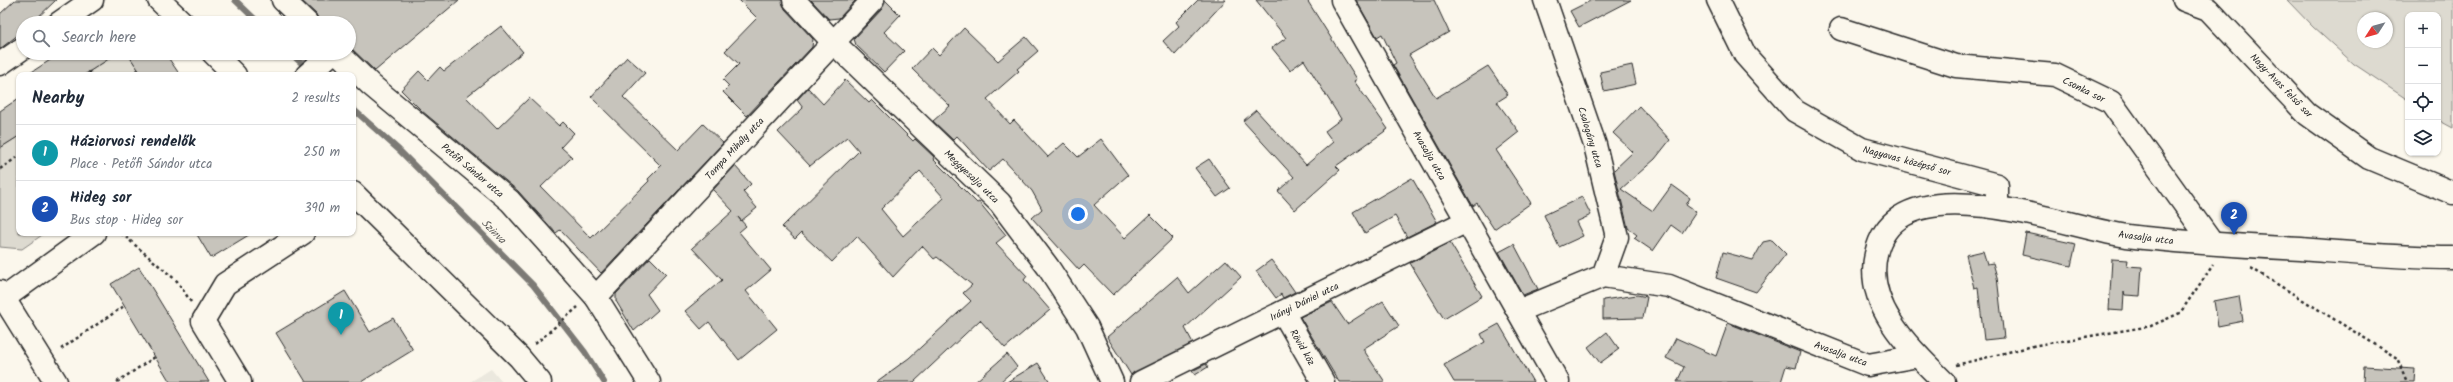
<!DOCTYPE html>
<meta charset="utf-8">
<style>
:root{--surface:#fff;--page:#f6f6f7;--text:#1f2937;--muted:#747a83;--line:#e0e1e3;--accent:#0f766e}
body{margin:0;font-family:Kalam,sans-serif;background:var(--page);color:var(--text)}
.controls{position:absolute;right:12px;top:12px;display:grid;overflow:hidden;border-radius:8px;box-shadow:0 1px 3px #0004}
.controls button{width:36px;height:36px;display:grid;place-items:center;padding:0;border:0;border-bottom:1px solid var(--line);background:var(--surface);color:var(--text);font:20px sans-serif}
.compass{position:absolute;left:2357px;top:12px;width:36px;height:36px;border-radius:50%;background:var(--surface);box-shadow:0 1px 3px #0004;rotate:234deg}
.you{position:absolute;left:1078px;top:214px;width:14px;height:14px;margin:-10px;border:3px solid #fff;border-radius:50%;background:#1a73e8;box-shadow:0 0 0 6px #1a73e833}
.badge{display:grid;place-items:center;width:26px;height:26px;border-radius:50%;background:var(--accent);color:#fff;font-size:13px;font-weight:700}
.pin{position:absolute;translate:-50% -33px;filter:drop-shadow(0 1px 2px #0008)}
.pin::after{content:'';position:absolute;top:21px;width:14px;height:12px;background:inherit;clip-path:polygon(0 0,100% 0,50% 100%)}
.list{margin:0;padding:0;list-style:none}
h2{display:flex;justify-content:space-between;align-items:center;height:52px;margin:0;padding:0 16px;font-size:17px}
h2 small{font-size:13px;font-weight:400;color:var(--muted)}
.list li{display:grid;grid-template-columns:26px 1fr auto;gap:12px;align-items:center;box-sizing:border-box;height:56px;padding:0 16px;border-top:1px solid var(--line)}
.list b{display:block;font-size:15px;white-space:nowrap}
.list p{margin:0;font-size:13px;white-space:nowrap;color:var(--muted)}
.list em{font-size:13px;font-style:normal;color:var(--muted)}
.icon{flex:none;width:22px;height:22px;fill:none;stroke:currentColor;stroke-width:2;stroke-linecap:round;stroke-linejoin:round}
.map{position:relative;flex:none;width:2453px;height:382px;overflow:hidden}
.search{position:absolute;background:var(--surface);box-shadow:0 1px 3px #0004;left:16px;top:16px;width:340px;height:44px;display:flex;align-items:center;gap:10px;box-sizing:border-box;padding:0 14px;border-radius:22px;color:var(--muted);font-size:15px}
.panel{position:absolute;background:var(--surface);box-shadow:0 1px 3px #0004;left:16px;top:72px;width:340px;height:164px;border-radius:8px}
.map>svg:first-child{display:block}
.built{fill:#ebe8de}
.green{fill:#dddad0;stroke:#84827e;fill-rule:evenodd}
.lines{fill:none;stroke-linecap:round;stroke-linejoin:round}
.stream{stroke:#7b7a75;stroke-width:6}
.building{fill:#c7c4bc;stroke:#2b2b2b;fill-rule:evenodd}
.minor-casing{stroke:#2b2b2b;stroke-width:25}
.path{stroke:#2b2b2b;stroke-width:2.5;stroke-dasharray:3 3;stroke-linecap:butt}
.minor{stroke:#fbf7ec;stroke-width:22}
.labels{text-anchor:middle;stroke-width:3;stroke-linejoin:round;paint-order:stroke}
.street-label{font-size:10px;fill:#2b2b2b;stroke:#fbf7ec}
.water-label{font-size:11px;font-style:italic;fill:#5a5956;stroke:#fbf7ec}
</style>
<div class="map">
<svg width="2453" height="382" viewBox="0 0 2453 382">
<rect width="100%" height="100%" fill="#fbf7ec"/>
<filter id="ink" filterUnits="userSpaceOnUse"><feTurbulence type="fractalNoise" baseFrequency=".025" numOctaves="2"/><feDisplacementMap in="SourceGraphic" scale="8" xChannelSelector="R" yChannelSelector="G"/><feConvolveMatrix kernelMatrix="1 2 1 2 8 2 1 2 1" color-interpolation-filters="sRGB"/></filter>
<g filter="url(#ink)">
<path class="built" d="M491,369L502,382H470Z"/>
<g class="green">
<path d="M2287,0H2453V128L2438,120V15H2408V100L2354,64L2313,27ZM2363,18H2387V42H2363Z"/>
<path d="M118,53H127L142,75H84Z"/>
<path d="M19,136V233H45L22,249L0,247V148Z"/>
</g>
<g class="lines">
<g class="stream">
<path d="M235,0L259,23"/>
<path d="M290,53L308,69"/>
<path d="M353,109L399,150L533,285L585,352L604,382"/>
</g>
</g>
<g class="building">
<path d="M15,0H56L32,23H23V31L0,49V14Z"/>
<path d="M301,0H459L375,71L349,46V23H319L316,14Z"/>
<path d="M739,0H782L785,9L813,39L812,47L747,116L723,92L729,86L723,80L739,64L725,51L757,18Z"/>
<path d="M811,0H856L839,18L829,19Z"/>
<path d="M885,0L900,15L884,32L904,51L884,72L856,45L854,39L882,9Z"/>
<path d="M1198,0H1226L1175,55L1163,41L1179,26L1176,22Z"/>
<path d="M1256,0H1307L1357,79L1354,81L1388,129L1336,166L1340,170L1295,210L1278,191L1294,177L1243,121L1256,110L1306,165L1333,142L1325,131L1341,119L1304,60L1290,70L1272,48L1286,38Z"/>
<path d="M1356,0H1434L1449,32L1409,55L1436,98L1488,66L1508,95L1497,102L1519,132L1496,150L1531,203L1494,229L1477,203L1473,206L1393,65L1396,63L1382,34L1377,37Z"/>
<path d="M1592,0H1631L1579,27L1570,11Z"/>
<path d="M501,26L523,52L466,97L497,129L529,98L559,126L563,122L574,133L561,147L572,157L541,187L591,238L649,181L648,179L661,166L591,97L627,57L645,73L623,97L678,150L703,124L723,143L601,273L560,230L556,233L518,191L422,111L401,90L419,71L428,80L440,67L444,71Z"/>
<path d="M964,28L998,61L1026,37L1038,51L1017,69L1019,71L987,99L1010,124L1014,120L1048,157L1064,143L1078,157L1101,139L1128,175L1094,205L1125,238L1150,215L1173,238L1113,295L1084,265L1079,270L1032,218L1042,209L1032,191L1003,159L989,171L957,136L953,140L933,121L950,106L912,69L932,48L939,55Z"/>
<path d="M61,53H118L84,75H27Z"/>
<path d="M127,53H165L180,75H142Z"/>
<path d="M1632,65L1636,84L1604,91L1600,72Z"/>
<path d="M845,80L869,103L872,100L913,141L915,139L934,157L933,159L977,203L979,202L1006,235L996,243L1027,276L1024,280L1050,310L1005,348L980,320L914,382H876L909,358L971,301L963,293L972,285L937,257L934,259L922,246L893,277L857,236L832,262L801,233L795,239L782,227L859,151L847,137L810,166L778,132L803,108L797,100L808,88L823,104ZM920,171L944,198L903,236L881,209Z"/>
<path d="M19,98V136L0,148V111Z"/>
<path d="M1639,106L1670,140L1655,159L1621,189L1653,211L1672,185L1690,198L1686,205L1696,212L1682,233L1671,225L1653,251L1634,238L1637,235L1628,228L1614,170L1633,152L1613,133Z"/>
<path d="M1209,159L1230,188L1217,197L1195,168Z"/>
<path d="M735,166L751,184L743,192L757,208L741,221L738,217L746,226L739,232L771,270L746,291L777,329L739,360L709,322L701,329L685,311L722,280L692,248L733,211L713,190Z"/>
<path d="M1412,178L1437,222L1407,237L1395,216L1365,233L1353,212Z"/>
<path d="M1582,197L1591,215L1576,222L1583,236L1559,247L1544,215Z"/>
<path d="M196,233H252L211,258Z"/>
<path d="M2026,233L2076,244L2071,266L2022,255Z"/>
<path d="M1772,240L1786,254L1756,292L1716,278L1723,252L1753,260L1763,242Z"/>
<path d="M1450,243L1482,296L1444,319L1410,263Z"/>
<path d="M1514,244L1538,289L1523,295L1499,252Z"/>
<path d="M1983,251L1987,264L1993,263L1997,277L2004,338L1984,340L1978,287L1974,288L1966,255Z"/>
<path d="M650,258L666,274L647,294L658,310L634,331L616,301V294Z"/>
<path d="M2112,259L2128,260L2127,266L2142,267L2140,296L2125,295L2124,292L2123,311L2109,310Z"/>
<path d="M1226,260L1241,277L1185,328L1193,343L1131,375L1107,337L1177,277L1189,293Z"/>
<path d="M1271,260L1286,279L1295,292L1283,298L1281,294L1276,298L1256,271Z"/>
<path d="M139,267L209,382H170L155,357L111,284Z"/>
<path d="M345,291L370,332L393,318L413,350L361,382H306L276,333Z"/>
<path d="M1637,295L1647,297L1643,318L1603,319V300Z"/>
<path d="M2239,296L2243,321L2218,326L2214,301Z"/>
<path d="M1383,301L1399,326L1363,349L1385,382H1339L1300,317L1332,302L1347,324Z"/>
<path d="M1728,323L1800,352L1796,368L1786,366L1781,382H1677L1684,367L1666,358L1676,338L1716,356Z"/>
<path d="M1499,324L1533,382H1454L1444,365L1485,342L1481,334Z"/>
<path d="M1607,332L1619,349L1600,363L1588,347Z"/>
<path d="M1007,354L1017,367L1000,382H975Z"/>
<path d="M1038,363L1050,382H1007Z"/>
<path d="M1206,364L1208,367L1195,375L1192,371Z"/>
<path d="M2364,366L2415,369L2414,382H2363Z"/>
</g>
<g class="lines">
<g class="minor-casing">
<g id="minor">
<path d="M159,0L183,23"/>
<path d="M283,0L307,23"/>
<path d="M794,0L833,42L1000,203L1048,267L1087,327L1112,382"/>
<path d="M1342,0L1558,382"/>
<path d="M1545,0L1595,145L1617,237L1603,276"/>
<path d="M1718,0L1745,55L1795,111L1862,149L1997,185V207"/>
<path d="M2184,0L2208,9L2307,114L2369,158L2453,193"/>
<path d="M59,23L92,0"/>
<path d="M1841,29L1956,66L2055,75L2111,102L2212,243"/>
<path d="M213,53L235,75"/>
<path d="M338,53L371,85L510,201L596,297L649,382"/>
<path d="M0,64L23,48"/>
<path d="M307,75L332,53"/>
<path d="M353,193L519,357L540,382"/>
<path d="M0,292L56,382"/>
<path d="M596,297L873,0"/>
<path d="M0,301L94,233"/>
<path d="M1518,311L1603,276L1669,286L1868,365L1918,356"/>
<path d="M1283,312L1323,382"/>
<path d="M240,382L203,321L225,284L303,233"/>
<path d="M1141,382L1467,221"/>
<path d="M1944,382C1911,349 1864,306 1876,254C1897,159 2066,228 2127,236C2185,243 2243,246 2301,249C2352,253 2402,258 2453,258"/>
</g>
</g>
<g class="path">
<path d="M89,71L91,75"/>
<path d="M131,75L138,70"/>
<path d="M0,169L19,156"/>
<path d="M121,233L177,281L191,302"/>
<path d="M2251,268L2397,358L2407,382"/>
<path d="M535,344L578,307"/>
<path d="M61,349L124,306"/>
<path d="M1956,365L2037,345L2151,326L2180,313L2213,265"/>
<path d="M117,382L155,357"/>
</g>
<use href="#minor" class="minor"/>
</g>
</g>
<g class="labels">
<g class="street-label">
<text transform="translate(2282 85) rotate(46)" y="4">Nagy-Avas felső sor</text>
<text transform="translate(2084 89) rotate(26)" y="4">Csonka sor</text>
<text transform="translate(1591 137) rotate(73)" y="4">Csalogány utca</text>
<text transform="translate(734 148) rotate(-47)" y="4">Tompa Mihály utca</text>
<text transform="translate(1430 155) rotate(60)" y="4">Avasalja utca</text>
<text transform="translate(1907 160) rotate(15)" y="4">Nagyavas középső sor</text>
<text transform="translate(473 170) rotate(40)" y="4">Petőfi Sándor utca</text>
<text transform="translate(972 176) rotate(44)" y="4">Meggyesalja utca</text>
<text transform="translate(2146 237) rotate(7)" y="4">Avasalja utca</text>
<text transform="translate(1304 301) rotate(-26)" y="4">Irányi Dániel utca</text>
<text transform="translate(1303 347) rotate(60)" y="4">Rövid köz</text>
<text transform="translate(1841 353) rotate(20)" y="4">Avasalja utca</text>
</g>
<g class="water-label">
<text transform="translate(494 231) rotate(45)" y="4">Szinva</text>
</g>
</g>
</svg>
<div class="controls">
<button>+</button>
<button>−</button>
<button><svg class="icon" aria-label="locate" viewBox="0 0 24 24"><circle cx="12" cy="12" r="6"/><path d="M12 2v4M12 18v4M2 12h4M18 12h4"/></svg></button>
<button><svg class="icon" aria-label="layers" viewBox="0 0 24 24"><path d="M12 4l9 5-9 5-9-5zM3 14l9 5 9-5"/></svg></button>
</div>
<svg class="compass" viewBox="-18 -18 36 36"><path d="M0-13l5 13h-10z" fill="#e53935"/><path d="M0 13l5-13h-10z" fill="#747a83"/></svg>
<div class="you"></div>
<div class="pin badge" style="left:341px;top:335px;background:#0f9aa8">1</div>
<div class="pin badge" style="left:2234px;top:235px;background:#1a4fb4">2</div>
<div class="search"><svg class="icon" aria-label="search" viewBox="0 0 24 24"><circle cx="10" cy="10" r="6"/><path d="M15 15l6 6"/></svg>Search here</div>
<section class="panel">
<h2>Nearby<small>2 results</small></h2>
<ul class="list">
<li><span class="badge" style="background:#0f9aa8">1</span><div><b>Háziorvosi rendelők</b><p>Place · Petőfi Sándor utca</p></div><em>250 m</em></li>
<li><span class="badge" style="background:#1a4fb4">2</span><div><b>Hideg sor</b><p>Bus stop · Hideg sor</p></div><em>390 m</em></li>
</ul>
</section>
</div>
